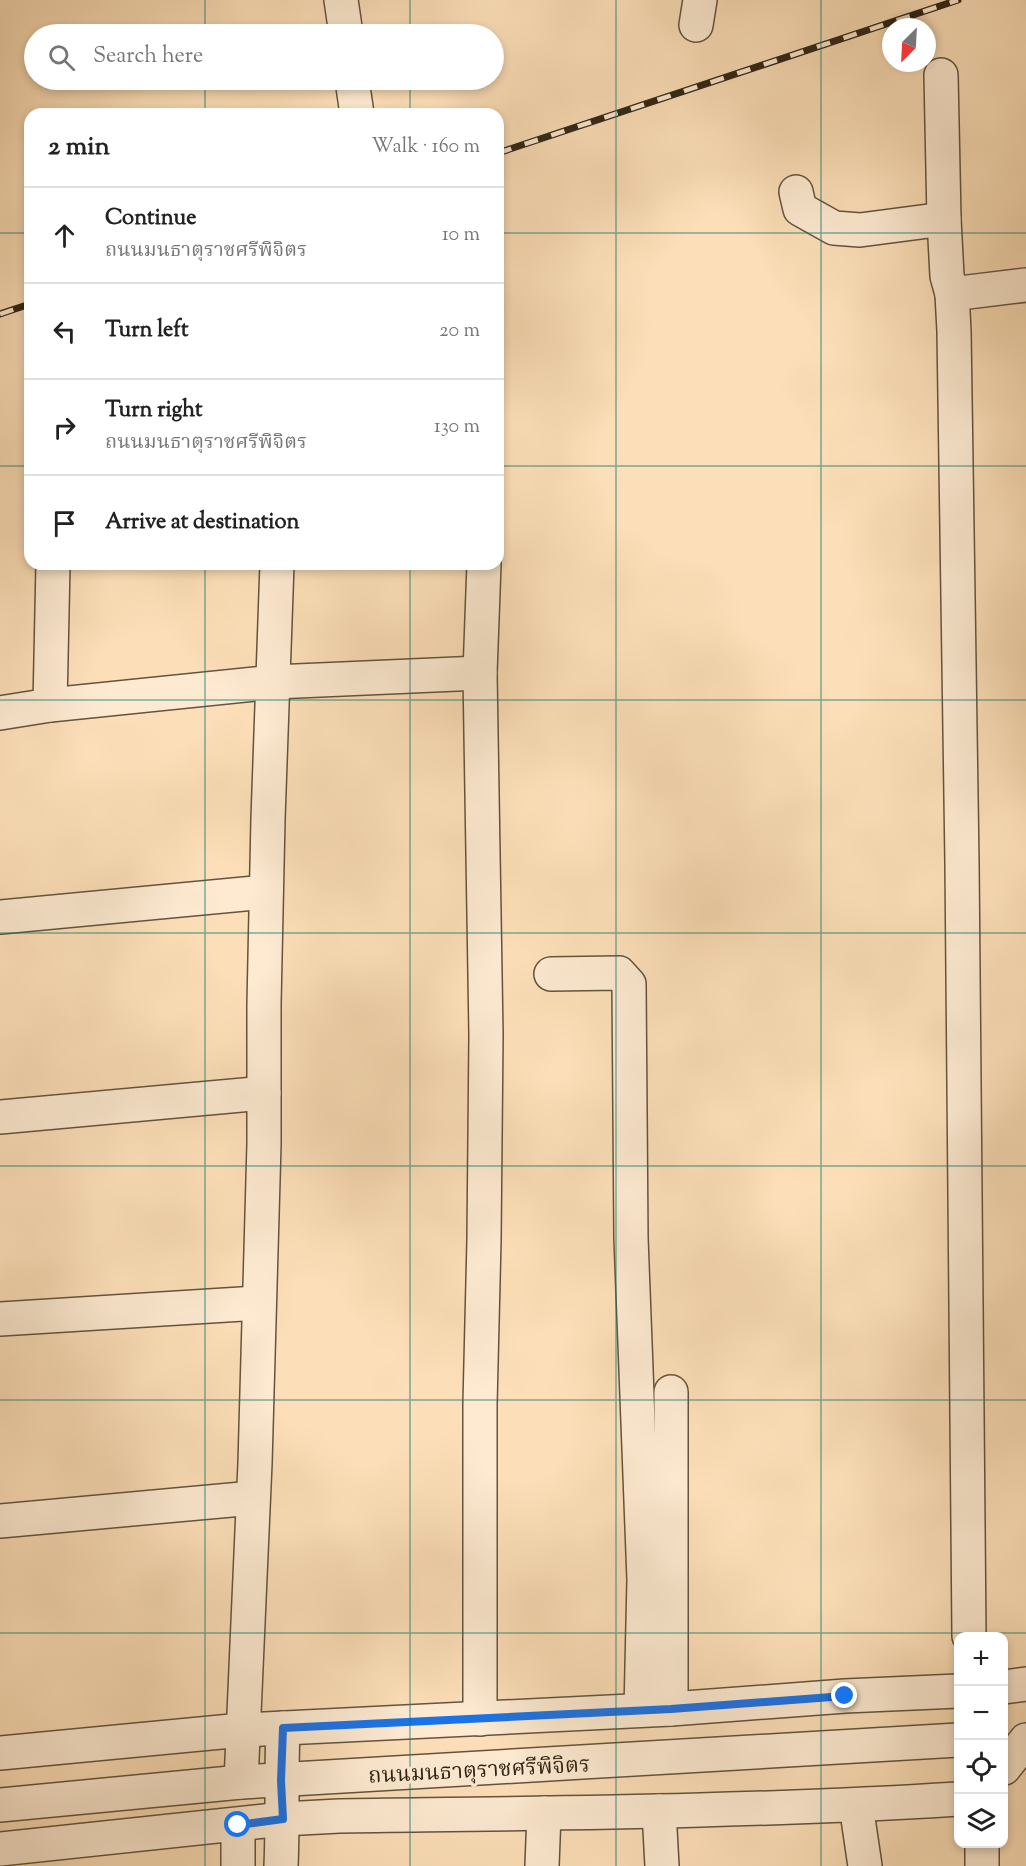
<!DOCTYPE html>
<meta charset="utf-8">
<style>
:root{--surface:#fff;--page:#f6f6f6;--text:#222;--muted:#767676;--line:#e0e0e0}
body{margin:0;font-family:"Sorts Mill Goudy","Noto Serif Thai",serif;background:var(--page);color:var(--text)}
.controls{position:absolute;right:18px;bottom:18px;display:grid;overflow:hidden;border-radius:12px;box-shadow:0 3px 9px #0003}
.controls button{width:54px;height:54px;display:grid;place-items:center;padding:0;border:0;border-bottom:2px solid var(--line);background:var(--surface);color:var(--text);font:30px sans-serif}
.compass{position:absolute;left:882px;top:18px;width:54px;height:54px;border-radius:50%;background:var(--surface);box-shadow:0 3px 9px #0003;rotate:204deg}
.stop{position:absolute;width:18px;height:18px;margin:-14px;border:4px solid #1a73e8;border-radius:50%;background:#fff}
.stop.end{background:#1a73e8;border-color:#fff;box-shadow:0 2px 6px #0008}
.list{margin:0;padding:0;list-style:none}
h2{display:flex;justify-content:space-between;align-items:center;height:78px;margin:0;padding:0 24px;font-size:26px}
h2 small{font-size:20px;font-weight:400;color:var(--muted)}
.list li{display:grid;grid-template-columns:39px 1fr auto;gap:18px;align-items:center;box-sizing:border-box;height:96px;padding:0 24px;border-top:2px solid var(--line)}
.list b{display:block;font-size:22px;white-space:nowrap}
.list p{margin:0;font-size:20px;white-space:nowrap;color:var(--muted)}
.list em{font-size:20px;font-style:normal;color:var(--muted)}
.icon{flex:none;width:33px;height:33px;fill:none;stroke:currentColor;stroke-width:2;stroke-linecap:round;stroke-linejoin:round}
.map{position:relative;flex:none;width:1026px;height:1866px;overflow:hidden}
.search{position:absolute;background:var(--surface);box-shadow:0 3px 9px #0003;left:24px;top:24px;width:480px;height:66px;display:flex;align-items:center;gap:15px;box-sizing:border-box;padding:0 21px;border-radius:33px;color:var(--muted);font-size:22px}
.panel{position:absolute;background:var(--surface);box-shadow:0 3px 9px #0003;left:24px;top:108px;width:480px;height:462px;border-radius:18px}
.map>svg:first-child{display:block}
.lines{fill:none;stroke-linecap:round;stroke-linejoin:round}
.minor-casing{stroke:#62543e;stroke-width:36}
.minor{stroke:#fdead1;stroke-width:33}
.rail-casing{stroke:#2f2516;stroke-width:7}
.rail{stroke:#fdead1;stroke-width:4.5;stroke-dasharray:14;stroke-linecap:butt}
.route{stroke:#1a73e8;stroke-width:8}
.grid{fill:none;stroke:#0f766e;stroke-width:1.5;stroke-opacity:0.55}
.labels{text-anchor:middle;stroke-width:6;stroke-linejoin:round;paint-order:stroke}
.street-label{font-size:22px;fill:#2f2516;stroke:#fdead1}
</style>
<div class="map">
<svg width="1026" height="1866" viewBox="0 0 1026 1866">
<rect width="100%" height="100%" fill="#fcdfb8"/>
<filter id="stains"><feTurbulence type="fractalNoise" baseFrequency=".00333" numOctaves="4"/><feColorMatrix values="0 0 0 0 .2 0 0 0 0 .09 0 0 0 0 .02 0 0 0 .5 -.17"/></filter>
<radialGradient id="worn" r=".72"><stop offset=".6" stop-color="#630" stop-opacity="0"/><stop offset="1" stop-color="#630" stop-opacity=".3"/></radialGradient>
<g class="lines">
<g class="minor-casing">
<g id="minor">
<path d="M341,0L346,34"/>
<path d="M696,25L700,0"/>
<path d="M941,75L944,219L947,276L952,294"/>
<path d="M352,80L357,114"/>
<path d="M796,192L800,209L834,228L860,230L944,219"/>
<path d="M50,705L53,564"/>
<path d="M0,713L50,705L274,682L480,673"/>
<path d="M0,917L266,892"/>
<path d="M551,974L619,973L629,984L631,1238L644,1580L641,1710"/>
<path d="M0,1117L264,1093"/>
<path d="M0,1319L258,1303"/>
<path d="M671,1392V1709"/>
<path d="M0,1521L253,1498"/>
<path d="M969,1636L962,863L954,331L952,294L1026,285"/>
<path d="M1004,1687L1026,1684"/>
<path d="M480,1719V1404L484,1240L486,1035L480,673L484,564"/>
<path d="M0,1753L242,1730L671,1709L845,1696L958,1691"/>
<path d="M1004,1768L1026,1740"/>
<path d="M241,1782L255,1463L264,1144V1004L268,819L277,564"/>
<path d="M0,1805L241,1782L958,1740"/>
<path d="M856,1805L865,1866"/>
<path d="M659,1811L662,1866"/>
<path d="M982,1844V1866"/>
<path d="M0,1849L283,1819L339,1816C545,1813 752,1812 958,1799"/>
<path d="M238,1866V1825"/>
<path d="M281,1866C283,1820 281,1774 283,1728"/>
<path d="M542,1866L544,1813"/>
</g>
</g>
<use href="#minor" class="minor"/>
<g class="rail-casing">
<g id="rail">
<path d="M498,153L958,0"/>
<path d="M0,314L30,304"/>
</g>
</g>
<use href="#rail" class="rail"/>
</g>
<g class="lines">
<path class="route" d="M238,1825L283,1819L281,1781L283,1728L671,1709L845,1696"/>
</g>
<path class="grid" d="M205,0V34M410,0V34M616,0V1866M821,0V1866M205,80V114M410,80V114M0,233H30M498,233H1026M0,466H30M498,466H1026M205,564V1866M410,564V1866M0,700H1026M0,933H1026M0,1166H1026M0,1400H1026M0,1633H1026"/>
<g class="labels">
<g class="street-label">
<text transform="translate(479 1769) rotate(-3)" y="8">ถนนมนธาตุราชศรีพิจิตร</text>
</g>
</g>
<rect width="100%" height="100%" filter="url(#stains)"/>
<rect width="100%" height="100%" fill="url(#worn)"/>
</svg>
<div class="controls">
<button>+</button>
<button>−</button>
<button><svg class="icon" aria-label="locate" viewBox="0 0 24 24"><circle cx="12" cy="12" r="6"/><path d="M12 2v4M12 18v4M2 12h4M18 12h4"/></svg></button>
<button><svg class="icon" aria-label="layers" viewBox="0 0 24 24"><path d="M12 4l9 5-9 5-9-5zM3 14l9 5 9-5"/></svg></button>
</div>
<svg class="compass" viewBox="-18 -18 36 36"><path d="M0-13l5 13h-10z" fill="#e53935"/><path d="M0 13l5-13h-10z" fill="#767676"/></svg>
<div class="stop" style="left:238px;top:1825px"></div>
<div class="stop end" style="left:845px;top:1696px"></div>
<div class="search"><svg class="icon" aria-label="search" viewBox="0 0 24 24"><circle cx="10" cy="10" r="6"/><path d="M15 15l6 6"/></svg>Search here</div>
<section class="panel">
<h2>2 min<small>Walk · 160 m</small></h2>
<ul class="list">
<li><svg class="icon" aria-label="ahead" viewBox="0 0 24 24"><path d="M12 20V5M6 11l6-6 6 6"/></svg><div><b>Continue</b><p>ถนนมนธาตุราชศรีพิจิตร</p></div><em>10 m</em></li>
<li><svg class="icon" aria-label="left" viewBox="0 0 24 24"><path d="M17 20v-9H6M10 6l-5 5 5 5"/></svg><div><b>Turn left</b></div><em>20 m</em></li>
<li><svg class="icon" aria-label="right" viewBox="0 0 24 24"><path d="M7 20v-9h11M14 6l5 5-5 5"/></svg><div><b>Turn right</b><p>ถนนมนธาตุราชศรีพิจิตร</p></div><em>130 m</em></li>
<li><svg class="icon" aria-label="arrive" viewBox="0 0 24 24"><path d="M6 21V4h12l-3 4 3 4H6"/></svg><div><b>Arrive at destination</b></div></li>
</ul>
</section>
</div>
